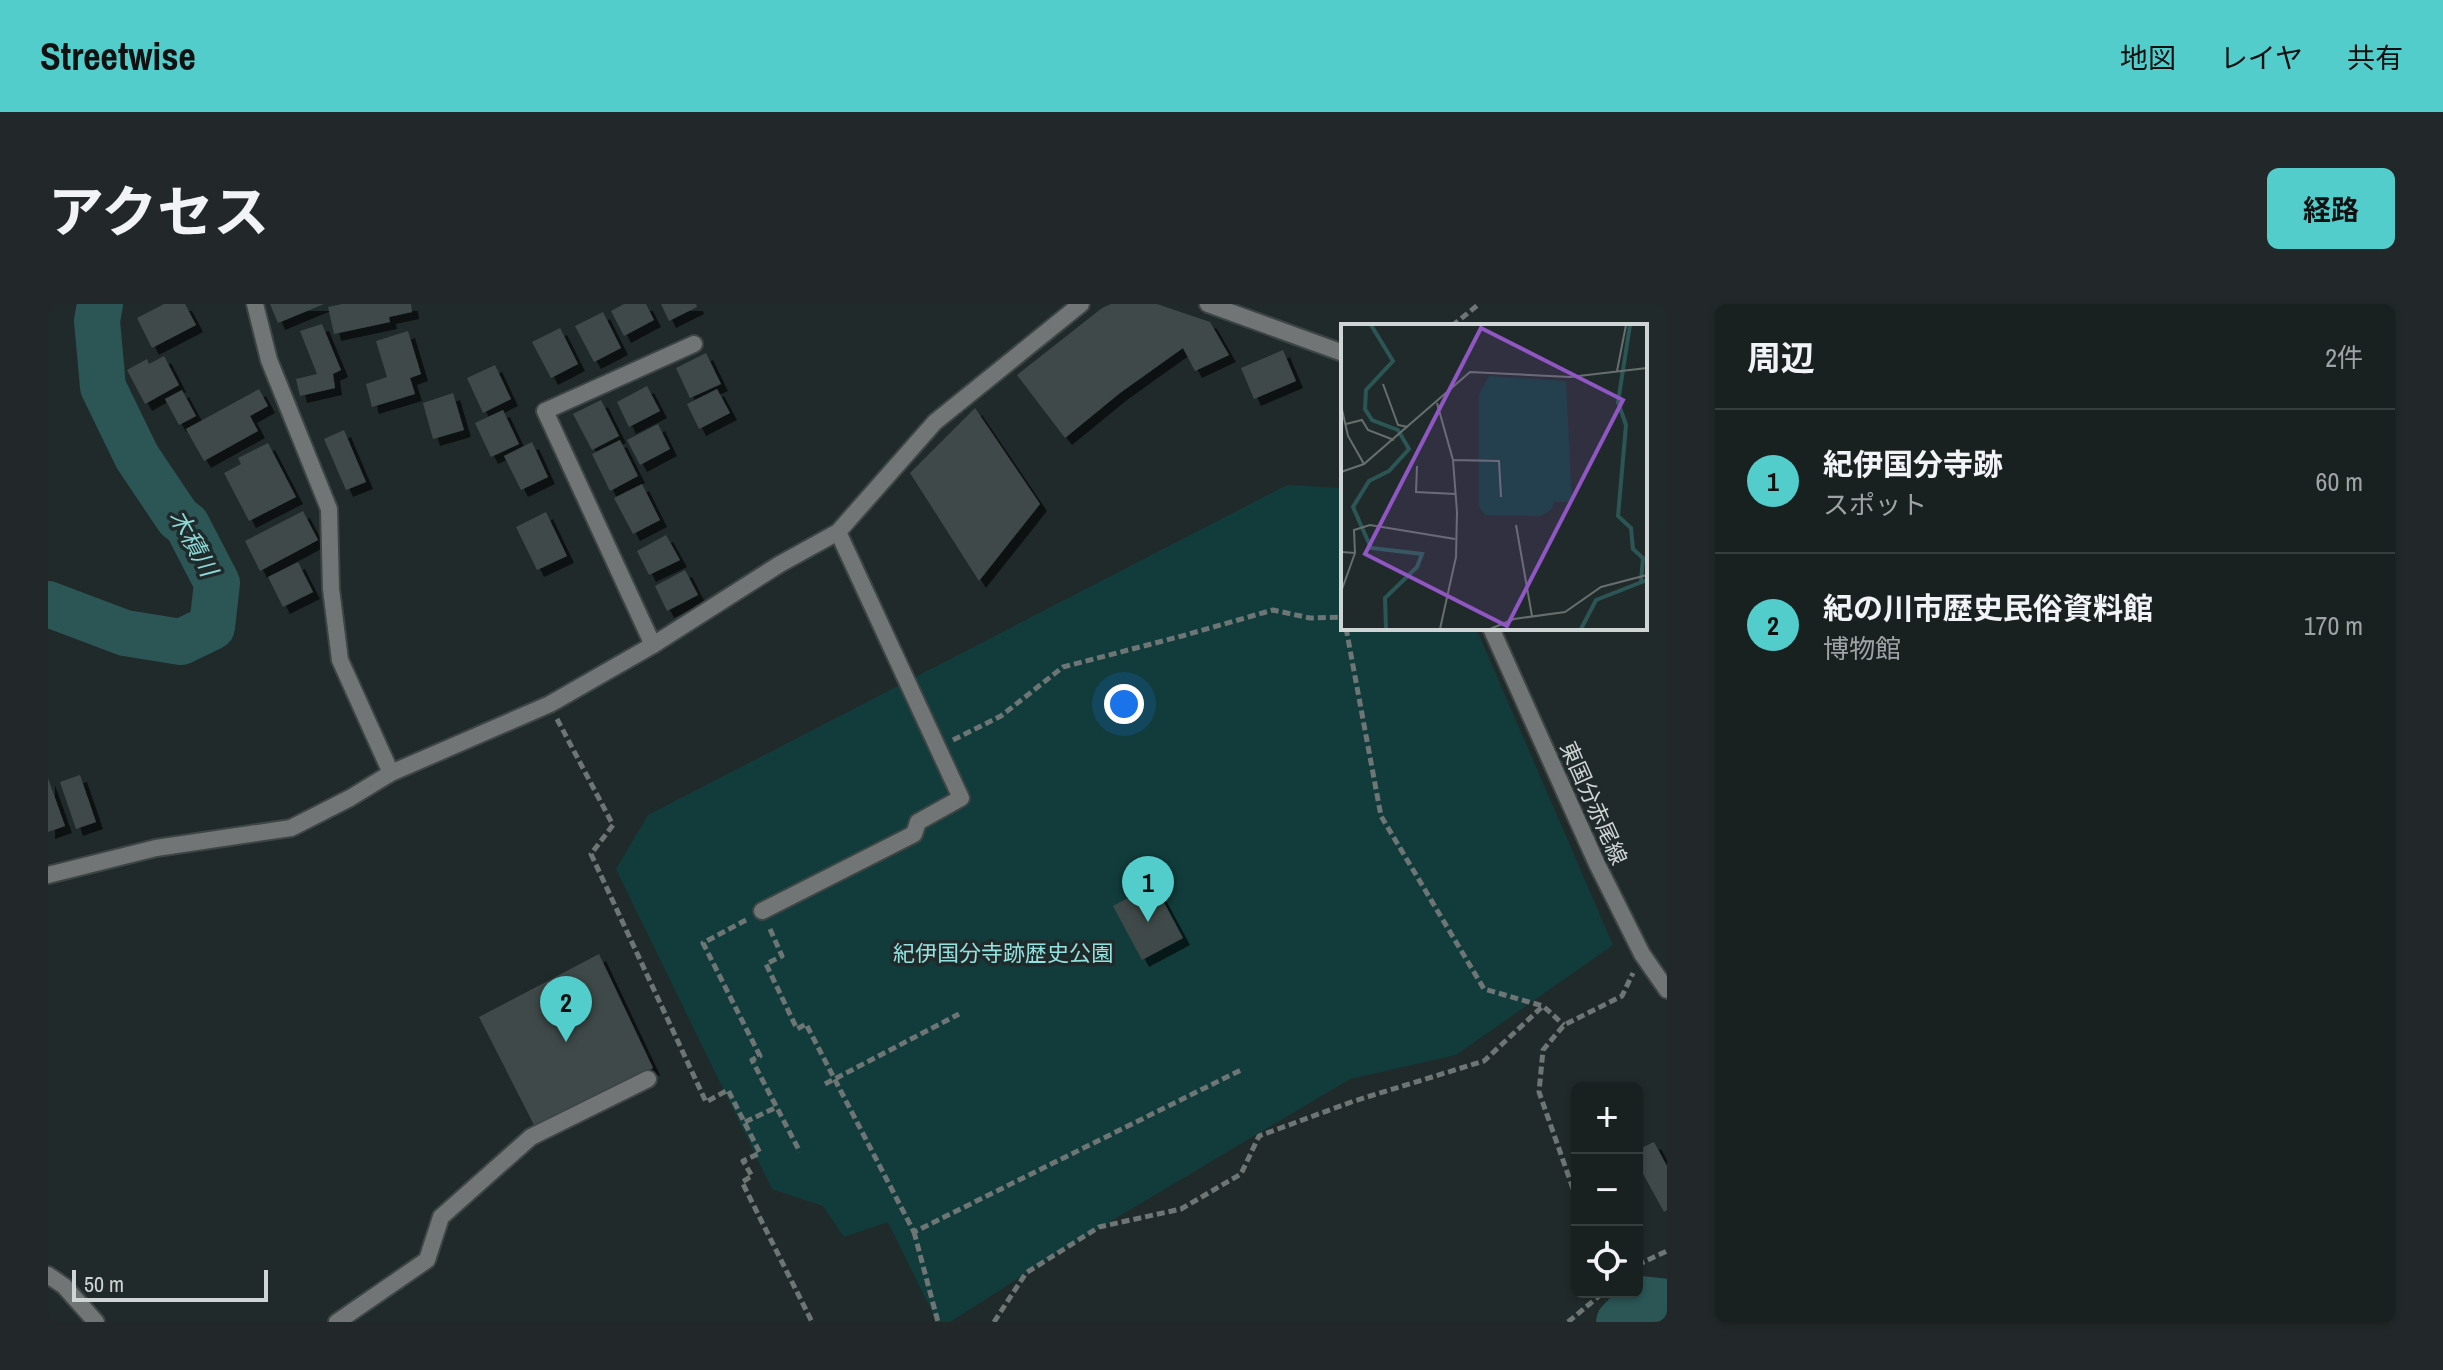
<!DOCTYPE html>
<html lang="ja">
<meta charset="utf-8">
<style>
:root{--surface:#192020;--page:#222829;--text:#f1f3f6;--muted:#9fa3a5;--line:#373e3e;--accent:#53cdcb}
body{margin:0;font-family:"Archivo Narrow","Noto Sans JP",sans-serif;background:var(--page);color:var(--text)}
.controls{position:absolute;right:24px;bottom:24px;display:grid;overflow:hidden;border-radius:12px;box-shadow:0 2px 6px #0004}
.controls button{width:72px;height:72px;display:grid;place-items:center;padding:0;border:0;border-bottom:2px solid var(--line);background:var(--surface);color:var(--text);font:40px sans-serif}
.scale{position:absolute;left:24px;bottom:20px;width:196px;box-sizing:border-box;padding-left:8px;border:4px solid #cfd5d5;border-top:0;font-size:22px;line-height:28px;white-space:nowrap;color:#cfd5d5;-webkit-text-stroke:6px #212a2a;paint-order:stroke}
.you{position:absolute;left:1076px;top:400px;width:28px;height:28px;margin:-20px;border:6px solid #fff;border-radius:50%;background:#1a73e8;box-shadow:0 0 0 12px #1a73e833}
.badge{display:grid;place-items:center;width:52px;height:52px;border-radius:50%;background:var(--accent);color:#111;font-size:26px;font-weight:700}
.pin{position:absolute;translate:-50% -66px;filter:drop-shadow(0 2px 4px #0008)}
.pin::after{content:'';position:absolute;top:42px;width:28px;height:24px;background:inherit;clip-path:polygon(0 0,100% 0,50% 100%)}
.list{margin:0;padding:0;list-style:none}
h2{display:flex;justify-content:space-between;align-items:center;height:104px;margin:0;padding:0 32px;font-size:34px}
h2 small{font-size:26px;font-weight:400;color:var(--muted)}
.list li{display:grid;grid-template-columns:52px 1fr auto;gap:24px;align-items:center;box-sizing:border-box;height:144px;padding:0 32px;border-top:2px solid var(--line)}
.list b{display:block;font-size:30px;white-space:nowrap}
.list p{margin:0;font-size:26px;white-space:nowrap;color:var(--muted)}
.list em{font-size:26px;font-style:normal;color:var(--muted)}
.icon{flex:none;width:44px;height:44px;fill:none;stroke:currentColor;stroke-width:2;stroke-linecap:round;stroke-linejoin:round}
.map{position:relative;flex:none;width:1619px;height:1018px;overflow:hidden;border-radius:12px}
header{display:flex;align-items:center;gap:48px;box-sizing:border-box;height:112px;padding:0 40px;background:var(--accent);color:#111}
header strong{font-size:38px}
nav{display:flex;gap:44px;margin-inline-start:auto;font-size:28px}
.intro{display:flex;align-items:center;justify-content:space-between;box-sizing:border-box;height:192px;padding:0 48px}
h1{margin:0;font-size:56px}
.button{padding:20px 36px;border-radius:12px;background:var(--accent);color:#111;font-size:28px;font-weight:700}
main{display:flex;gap:48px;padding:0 48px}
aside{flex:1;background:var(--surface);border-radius:12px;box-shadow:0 2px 6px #0004}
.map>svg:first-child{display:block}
.green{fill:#123c3b}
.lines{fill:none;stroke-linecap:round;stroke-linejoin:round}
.river{stroke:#2b5655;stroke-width:46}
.building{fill:#3f4948;filter:url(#shadow)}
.minor-casing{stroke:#3d4545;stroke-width:20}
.tertiary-casing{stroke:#3d4545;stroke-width:20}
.path{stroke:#6e7575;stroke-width:5;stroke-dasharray:8 4;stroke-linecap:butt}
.minor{stroke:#717575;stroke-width:16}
.tertiary{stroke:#717575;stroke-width:16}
.labels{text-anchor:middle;stroke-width:7;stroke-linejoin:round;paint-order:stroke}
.street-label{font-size:22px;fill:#cfd5d5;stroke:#212a2a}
.park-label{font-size:22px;fill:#92e2df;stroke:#212a2a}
.water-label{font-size:24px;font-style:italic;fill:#8ad9d7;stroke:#212a2a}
.inset-river{fill:none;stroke:#2b5655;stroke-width:4}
.inset-road{fill:none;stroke:#676e6e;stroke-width:2}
.view{fill:#9056c4;fill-opacity:0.15;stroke:#9056c4;stroke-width:4}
.inset-edge{fill:none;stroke:#cfd5d5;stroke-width:4}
</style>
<header>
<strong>Streetwise</strong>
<nav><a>地図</a><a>レイヤ</a><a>共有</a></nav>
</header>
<div class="intro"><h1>アクセス</h1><a class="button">経路</a></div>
<main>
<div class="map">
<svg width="1619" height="1018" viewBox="0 0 1619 1018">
<defs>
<filter id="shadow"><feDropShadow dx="7" dy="7" stdDeviation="0" flood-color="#0009"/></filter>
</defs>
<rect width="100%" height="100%" fill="#212a2a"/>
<path class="green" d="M1239,181L1295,184V324H1428L1565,641L1408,751L1302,775L1016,945L902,1018H889L840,918L796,933L775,902L724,885L568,565L600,511Z"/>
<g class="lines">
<g class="river">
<path d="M0,300L77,329L133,338L164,323L169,279L139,221L130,214L89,153L55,83L49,17L52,0"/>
<path d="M1571,1018L1593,995L1619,998"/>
</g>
</g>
<g class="building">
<path d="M116,0H137L148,21L104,44L89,14Z"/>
<path d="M222,0H276L230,19Z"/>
<path d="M294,0H363L364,8L341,13L342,18L286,30L280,3Z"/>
<path d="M576,0H598L606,16L576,32L563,7Z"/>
<path d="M613,0H648L649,3L621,17Z"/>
<path d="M1063,0H1109L1162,18L1181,51L1147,67L1135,44L1072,89L1017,134L969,71L1054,4Z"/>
<path d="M555,8L573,44L546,58L527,22Z"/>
<path d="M274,20L293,66L285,70L287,84L252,92L248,75L269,70L252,27Z"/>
<path d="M512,24L530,60L503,74L484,38Z"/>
<path d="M360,27L373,70L362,74L367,90L324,103L318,80L339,73L328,37Z"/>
<path d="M1235,46L1248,77L1206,95L1193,64Z"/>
<path d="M658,49L673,80L642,94L628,64Z"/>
<path d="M116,52L131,81L97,100L79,66L99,55L101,60Z"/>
<path d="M447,61L463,95L435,109L419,74Z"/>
<path d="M599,82L612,107L581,123L569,98Z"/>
<path d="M211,85L220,102L202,112L210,127L156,157L138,125Z"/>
<path d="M669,85L682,109L651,125L639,100Z"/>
<path d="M134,86L148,112L131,121L117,95Z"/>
<path d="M405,89L416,126L385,135L375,99Z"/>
<path d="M553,96L571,132L544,146L525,110Z"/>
<path d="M927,104L992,200L931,277L862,169Z"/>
<path d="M455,106L471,140L443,153L427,119Z"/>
<path d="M610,120L622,145L592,161L579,136Z"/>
<path d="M296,126L318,178L298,186L276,135Z"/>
<path d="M572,136L590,172L562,187L544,150Z"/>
<path d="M484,138L500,173L473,186L456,152Z"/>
<path d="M220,139L248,193L201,217L176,169L193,160L190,154Z"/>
<path d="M594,180L612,216L585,230L566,194Z"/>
<path d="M255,207L270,236L212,267L197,237Z"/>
<path d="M498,208L519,252L489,266L468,223Z"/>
<path d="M618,231L632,256L601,271L589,247Z"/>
<path d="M250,258L265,288L235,303L220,273Z"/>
<path d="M637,266L650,291L619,307L607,282Z"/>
<path d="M32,471L48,518L28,525L12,478Z"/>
<path d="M0,474L17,522L0,528Z"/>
<path d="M1106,580L1135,634L1094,656L1065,602Z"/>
<path d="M551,650L605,764L486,821L431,713Z"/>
<path d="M1606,838L1619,862V906L1616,908L1589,859V846Z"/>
</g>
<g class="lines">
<g class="minor-casing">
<g id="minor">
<path d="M207,0L221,56L281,205L283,285L292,356L343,469"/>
<path d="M605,341L497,107L646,40"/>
<path d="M0,571L108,544L243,524L302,494L343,469L502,400L605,341L732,260L790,228L887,118L1033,0"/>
<path d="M714,607L866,530L870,518L913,494L790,228"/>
<path d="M0,971L16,982L48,1018"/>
<path d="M289,1018L379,956L393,913L483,833L600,775"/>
</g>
</g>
<g class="tertiary-casing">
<g id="tertiary">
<path d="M1160,0L1295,49"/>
<path d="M1443,324L1549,560L1594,650L1619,686"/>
</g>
</g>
<g class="path">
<path d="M1404,22L1431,0"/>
<path d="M1298,324L1333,512L1436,685L1495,702L1516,721"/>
<path d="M509,415L565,521L543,550L658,798L680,786L712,849L695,857L704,872L694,878L764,1018"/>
<path d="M905,436L953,412L1015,363L1134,332L1225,306L1262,314L1295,313"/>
<path d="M698,616L655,639L712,752L704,756L752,848"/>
<path d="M722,625L734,652L718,660L749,725L758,720L866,928L1193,766"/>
<path d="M777,780L911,710"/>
<path d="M697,818L729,803"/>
<path d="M1529,896L1491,788L1495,746L1516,721L1574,692L1585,669"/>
<path d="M866,928L890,1018"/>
<path d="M1589,961L1619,947"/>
<path d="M946,1018L978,969L1051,923L1133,905L1193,870L1211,832L1306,797L1436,757L1495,702"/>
<path d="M1520,1018L1556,988"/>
</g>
<use href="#minor" class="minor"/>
<use href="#tertiary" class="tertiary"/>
</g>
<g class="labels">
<g class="street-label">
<text transform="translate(1546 499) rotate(66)" y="8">東国分赤尾線</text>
</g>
<g class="park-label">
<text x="955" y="657">紀伊国分寺跡歴史公園</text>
</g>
<g class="water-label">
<text transform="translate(145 239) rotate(61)" y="8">木積川</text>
</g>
</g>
<g transform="translate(1293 20)">
<rect width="306" height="306" fill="#212a2a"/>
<path d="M148,52L225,57L231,178H213L211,185L200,192L144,191L138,182V70Z" fill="#123c3b"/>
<path class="inset-river" d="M30,1L52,37L25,66L24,85L31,96L57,106L68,125L48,147L28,157L12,183L30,224L81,230L76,243L44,274L45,305M289,1L277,78L285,101L277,192L290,204L292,225L302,234L300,257M240,305L255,276L306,256"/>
<path class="inset-road" d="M276,47L285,1M42,60L57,101L67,103M96,79L112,136L116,188L115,233L99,305M0,81L7,112L23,140M5,100L21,96L27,106L53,116M112,136L158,137L160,173M76,142L75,168L115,170M0,148L23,140L129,48L229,53L306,44M175,201L191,292M0,228L14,229L13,206L29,201L114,215M0,268L14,229M149,305L173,295L224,288L260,263L306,251"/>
<path class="view" d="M140,4L282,76L166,302L24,230Z"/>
<rect width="306" height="306" class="inset-edge"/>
</g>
</svg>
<div class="controls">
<button>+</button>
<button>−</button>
<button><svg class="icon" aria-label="locate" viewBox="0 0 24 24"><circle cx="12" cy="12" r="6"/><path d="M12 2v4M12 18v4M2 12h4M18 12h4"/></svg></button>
</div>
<div class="scale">50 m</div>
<div class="you"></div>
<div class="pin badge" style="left:1100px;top:618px">1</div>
<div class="pin badge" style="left:518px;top:738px">2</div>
</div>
<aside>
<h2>周辺<small>2件</small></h2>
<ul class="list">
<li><span class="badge">1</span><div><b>紀伊国分寺跡</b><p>スポット</p></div><em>60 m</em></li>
<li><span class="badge">2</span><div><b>紀の川市歴史民俗資料館</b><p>博物館</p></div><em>170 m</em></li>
</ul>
</aside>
</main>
